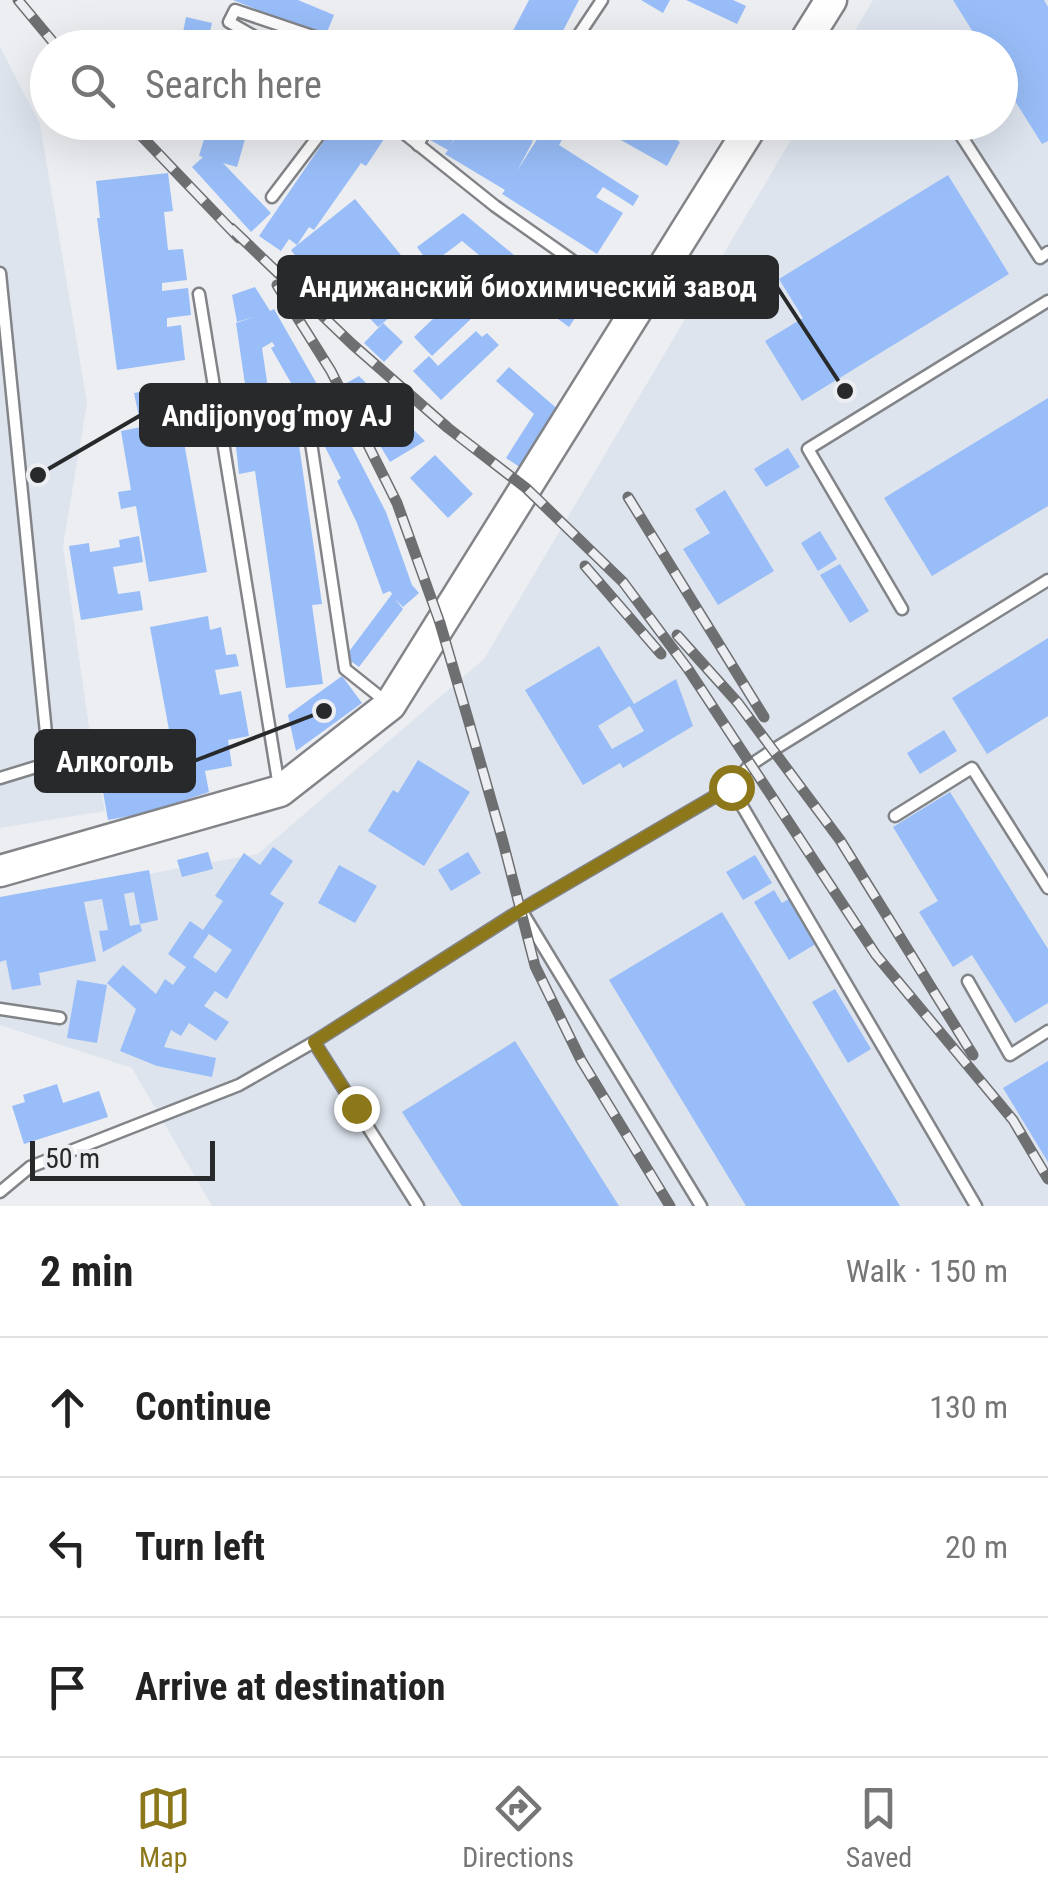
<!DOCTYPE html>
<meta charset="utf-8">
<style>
:root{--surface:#fff;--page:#f2f2f2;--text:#222;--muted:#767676;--line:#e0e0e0;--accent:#8c771b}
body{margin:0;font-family:"Roboto Condensed",sans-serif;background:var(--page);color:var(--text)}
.scale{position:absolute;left:30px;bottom:25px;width:185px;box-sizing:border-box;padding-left:10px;border:5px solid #28292a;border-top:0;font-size:28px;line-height:35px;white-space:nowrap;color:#28292a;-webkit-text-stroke:8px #eceef2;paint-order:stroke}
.stop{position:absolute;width:30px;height:30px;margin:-22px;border:8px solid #8c771b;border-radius:50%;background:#fff}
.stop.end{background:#8c771b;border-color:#fff;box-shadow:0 2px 10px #0008}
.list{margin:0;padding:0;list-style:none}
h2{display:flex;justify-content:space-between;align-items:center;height:130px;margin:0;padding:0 40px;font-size:42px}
h2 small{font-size:32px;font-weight:400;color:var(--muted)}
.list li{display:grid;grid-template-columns:65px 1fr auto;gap:30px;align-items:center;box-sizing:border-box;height:140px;padding:0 40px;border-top:2px solid var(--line)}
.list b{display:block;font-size:38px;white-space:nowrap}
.list em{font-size:32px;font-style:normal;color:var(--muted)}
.icon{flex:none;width:55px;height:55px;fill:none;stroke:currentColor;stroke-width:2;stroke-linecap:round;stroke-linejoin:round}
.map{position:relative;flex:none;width:1048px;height:1206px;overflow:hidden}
.search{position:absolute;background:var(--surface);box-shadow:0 10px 40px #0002;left:30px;right:30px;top:30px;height:110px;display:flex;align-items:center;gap:25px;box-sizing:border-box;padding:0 35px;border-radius:55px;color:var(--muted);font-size:38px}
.sheet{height:550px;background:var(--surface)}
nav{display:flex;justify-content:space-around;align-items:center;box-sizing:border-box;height:140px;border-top:2px solid var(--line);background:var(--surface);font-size:28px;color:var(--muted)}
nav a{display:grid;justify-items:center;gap:5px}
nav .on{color:var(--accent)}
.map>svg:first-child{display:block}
.built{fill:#dde4ee}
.building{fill:#98bdf8;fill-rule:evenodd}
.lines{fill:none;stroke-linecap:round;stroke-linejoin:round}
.lane-casing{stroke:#828488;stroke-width:15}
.secondary-casing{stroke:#828488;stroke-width:35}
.lane{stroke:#fff;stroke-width:10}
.secondary{stroke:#fff;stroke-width:30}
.rail-casing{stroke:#6e6f71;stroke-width:11}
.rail{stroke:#eceef2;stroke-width:8;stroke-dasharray:22;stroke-linecap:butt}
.route{stroke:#8c771b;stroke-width:12}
.leader{fill:none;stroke:#28292a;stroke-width:4}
.callout-dot{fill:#28292a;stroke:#eceef2;stroke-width:4}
.callout{fill:#28292a;stroke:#28292a;stroke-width:4}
.callout-label{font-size:30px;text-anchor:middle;font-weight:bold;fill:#fff}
</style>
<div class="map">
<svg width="1048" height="1206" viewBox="0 0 1048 1206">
<rect width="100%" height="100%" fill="#eceef2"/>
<g class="built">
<path d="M873,0H1048V1206H212L132,1068L0,1025V901L258,854L484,659L801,123L1000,122V48L845,47Z"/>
<path d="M0,47L40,124L87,403L63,546L89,727L105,811L0,828Z"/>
</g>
<g class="building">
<path d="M233,0H298L334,15L325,37Z"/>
<path d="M529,0H579L554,48H504Z"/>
<path d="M641,0H670L663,13Z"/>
<path d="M686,0H733L746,6L737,24Z"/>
<path d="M953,0H1044L1048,7V141L1042,144L1000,77V48H983Z"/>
<path d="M186,17L212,23L206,48H180Z"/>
<path d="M212,40L234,47V48H210Z"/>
<path d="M129,41L153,46V48H127Z"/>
<path d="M209,122H250L237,167L223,163L271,213L251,232L192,167L203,157L199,156Z"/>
<path d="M337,122H360L384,139L366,166L361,163L314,230L309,227L297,245L289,239L281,251L259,236Z"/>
<path d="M440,122H462L451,145L465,122H502L533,141L517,171L541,133L538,132L544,122H572L559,145L639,196L633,206L603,187L596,197L623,213L597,254L502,194L505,190L445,154L448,150L430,140Z"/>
<path d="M598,122H646L680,142L667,166L596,126Z"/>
<path d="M168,173L173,211L164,212L168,250L183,249L187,280L162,283V291L188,288L191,315L167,318V327L181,325L185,360L117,370L97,218H100L96,181Z"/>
<path d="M948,175L1009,274L802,401L765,341L803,318L779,279Z"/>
<path d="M355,199L405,260L389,273L392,277L384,283L392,292L423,267L434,281L378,327L353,301L336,315L322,298L331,291L320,278L306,289L294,273L303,266L291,250Z"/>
<path d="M463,213L554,288L526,319L473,275L485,260L462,241L430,265L417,247Z"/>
<path d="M255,287L270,311L274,309L346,435L327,446L271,348L275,346L272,342L262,348L276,442L298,438L322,604L312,605L323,684L286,688L255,471L239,474L236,447L254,445L236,323L257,316L237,322L232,295Z"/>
<path d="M455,298L473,317L432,356L414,337Z"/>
<path d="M566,299L581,309L569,327L554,316Z"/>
<path d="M383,323L403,342L384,362L364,343Z"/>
<path d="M476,331L482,337L487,333L499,345L441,400L413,371L429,356L438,366Z"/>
<path d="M509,367L561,412L521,468L506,458L534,414L496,381Z"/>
<path d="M359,376L425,441L390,462L343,385Z"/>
<path d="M174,386L207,572L149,582L136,506L121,509L118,492L131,490L121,431L141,427L134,393Z"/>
<path d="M1048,398V506L932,576L884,498Z"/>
<path d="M347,437L386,512L412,585L419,593L403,607L394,598L403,609L359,667L345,657L392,594L390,591L383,594L357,523L337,481L341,478L325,447Z"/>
<path d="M788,448L800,467L766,487L754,469Z"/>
<path d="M435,455L473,494L448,518L410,478Z"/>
<path d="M725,490L774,571L718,605L683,549L710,533L695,509Z"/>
<path d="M820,531L837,559L818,571L801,543Z"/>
<path d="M139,536L143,562L113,567L118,594L140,591L143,610L81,620L69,546L89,543L90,552L120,547L119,540Z"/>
<path d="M840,564L869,611L850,623L820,575Z"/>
<path d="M208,616L210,630L221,627L226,655L236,654L239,666L215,670L220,695L241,691L249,736L228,740L232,766L205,771L209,792L147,813L108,820L96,752L119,748L120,755L172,746L150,627Z"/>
<path d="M1048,638V716L987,754L952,698Z"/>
<path d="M599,646L634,704L676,679L693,726L623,768L620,763L583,785L525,690ZM630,706L644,731L612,749L598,726Z"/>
<path d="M342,676L362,703L296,751L288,715Z"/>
<path d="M944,730L957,751L920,774L907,753Z"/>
<path d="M418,760L470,792L424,866L368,831L393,790L398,793Z"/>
<path d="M950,792L1048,949V1003L1015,1023L972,955L953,967L919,912L938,901L893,827Z"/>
<path d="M273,847L293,861L270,894L284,903L227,999L215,991L204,1006L229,1022L216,1041L189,1023L181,1036L171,1030L164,1047L216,1058L212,1077L157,1066L120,1051L136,1009L107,983L123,965L156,994L165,979L173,985L186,967L168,954L190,921L203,930L223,901L215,896L244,853L260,865ZM209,934L232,950L216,973L193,957Z"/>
<path d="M208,852L213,869L182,877L177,860Z"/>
<path d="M468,852L481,873L451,891L438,870Z"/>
<path d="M755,855L772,883L743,900L726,872Z"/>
<path d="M339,865L377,886L355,923L318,903Z"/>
<path d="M149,870L158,920L140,924L134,892L124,894L130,926L140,924L142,931L103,952L99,931L108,930L102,899L84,902L96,961L39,973L41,985L12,990L6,960L0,962V897Z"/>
<path d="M774,890L782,903L792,897L819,942L789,960L754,902Z"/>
<path d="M722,912L747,953L900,1206H746L609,980Z"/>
<path d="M77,980L107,985L97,1043L67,1038Z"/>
<path d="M835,989L871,1049L848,1063L812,1002Z"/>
<path d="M515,1041L619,1206H462L402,1112Z"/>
<path d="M1048,1061V1162L1003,1088Z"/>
<path d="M57,1084L63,1103L99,1091L108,1117L24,1144L12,1106L25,1102L23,1095Z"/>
</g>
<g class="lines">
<g class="lane-casing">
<g id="lane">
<path d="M274,48L229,22L235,10L348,48"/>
<path d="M570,48L602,0"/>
<path d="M390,122L495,206L634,304"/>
<path d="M517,124L518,122"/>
<path d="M960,134L1040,258L1048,252"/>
<path d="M418,145L430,122"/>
<path d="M272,197L329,122"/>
<path d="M0,273L49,763L0,778"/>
<path d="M199,294L279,787"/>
<path d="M310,436L345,669L389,704"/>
<path d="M902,609L808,449L1048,301"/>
<path d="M731,787L749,766L773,750L1048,580"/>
<path d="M895,816L972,768L1048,888"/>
<path d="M521,910L731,787L976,1206"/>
<path d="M968,981L1010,1055L1048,1031"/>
<path d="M0,1009L60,1018"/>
<path d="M314,1042L418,1206"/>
<path d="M0,1192L30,1167L239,1085L314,1042L521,910L701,1206"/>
</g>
</g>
<g class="secondary-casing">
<g id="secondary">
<path d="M801,48L831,0"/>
<path d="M0,871L280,791L390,705L754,122"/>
</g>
</g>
<use href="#lane" class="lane"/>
<use href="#secondary" class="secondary"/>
<g class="rail-casing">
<g id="rail">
<path d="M18,0L58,48"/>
<path d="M128,122L239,238"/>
<path d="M231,228L352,344L448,428L526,488L623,582L688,669L876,955L1013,1120L1048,1179"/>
<path d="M277,285L331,371L397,503L440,623L468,719L503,842L535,966L581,1060L670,1206"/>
<path d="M628,497L764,717"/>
<path d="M585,566L661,654"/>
<path d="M677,635L738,703L840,840L973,1055"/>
</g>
</g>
<use href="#rail" class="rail"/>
</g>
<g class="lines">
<path class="route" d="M356,1108L314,1042L521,910L731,787"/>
</g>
<path class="leader" d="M845 391L777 287M38 475L141 415M324 711L194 761"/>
<g class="callout-dot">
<circle cx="845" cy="391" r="10"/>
<circle cx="38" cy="475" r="10"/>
<circle cx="324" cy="711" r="10"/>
</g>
<g class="callout">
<rect x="279" y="257" width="498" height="60" rx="10"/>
<rect x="141" y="385" width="271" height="60" rx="10"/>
<rect x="36" y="731" width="158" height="60" rx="10"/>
</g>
<g class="callout-label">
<text x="528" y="297">Андижанский биохимический завод</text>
<text x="277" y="426">Andijonyog’moy AJ</text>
<text x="115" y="772">Алкоголь</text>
</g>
</svg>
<div class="scale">50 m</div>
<div class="stop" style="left:731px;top:787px"></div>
<div class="stop end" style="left:356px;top:1108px"></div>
<div class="search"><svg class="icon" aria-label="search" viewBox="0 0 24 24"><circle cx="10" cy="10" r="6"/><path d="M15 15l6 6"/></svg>Search here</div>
</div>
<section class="sheet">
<h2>2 min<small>Walk · 150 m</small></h2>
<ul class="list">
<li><svg class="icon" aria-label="ahead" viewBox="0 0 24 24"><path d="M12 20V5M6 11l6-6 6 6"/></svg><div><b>Continue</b></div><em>130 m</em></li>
<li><svg class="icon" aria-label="left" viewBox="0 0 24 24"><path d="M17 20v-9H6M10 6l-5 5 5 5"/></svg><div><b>Turn left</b></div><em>20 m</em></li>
<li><svg class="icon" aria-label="arrive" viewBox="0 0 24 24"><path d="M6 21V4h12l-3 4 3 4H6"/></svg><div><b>Arrive at destination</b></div></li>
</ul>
</section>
<nav>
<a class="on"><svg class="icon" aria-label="map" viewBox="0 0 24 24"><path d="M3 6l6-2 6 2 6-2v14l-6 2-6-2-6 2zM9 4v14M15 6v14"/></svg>Map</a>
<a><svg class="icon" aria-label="directions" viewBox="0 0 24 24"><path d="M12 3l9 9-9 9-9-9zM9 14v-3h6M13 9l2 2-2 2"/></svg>Directions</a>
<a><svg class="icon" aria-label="saved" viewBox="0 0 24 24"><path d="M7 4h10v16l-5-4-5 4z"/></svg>Saved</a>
</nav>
